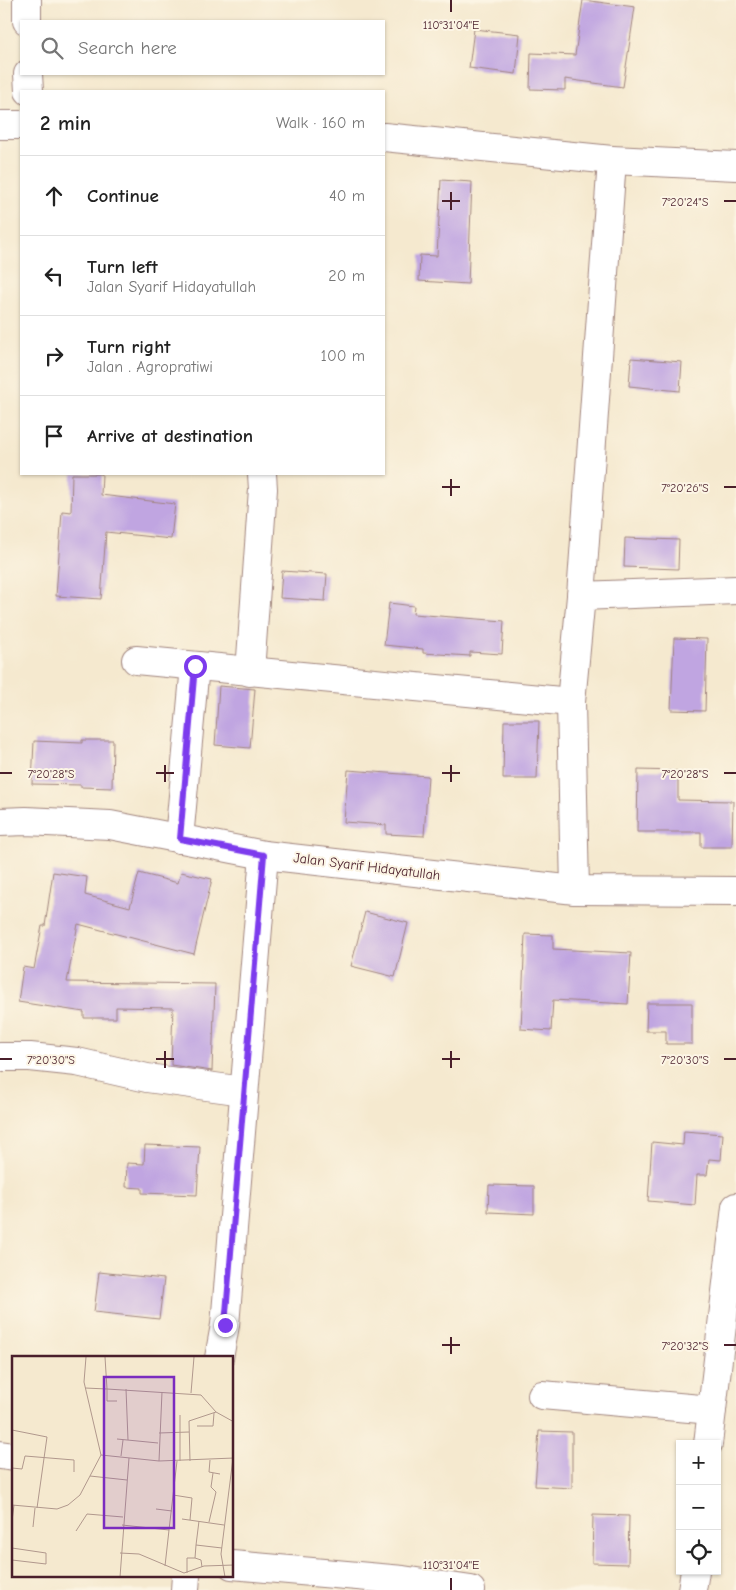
<!DOCTYPE html>
<meta charset="utf-8">
<style>
:root{--surface:#fff;--page:#f2f2f2;--text:#222;--muted:#767676;--line:#e0e0e0}
body{margin:0;font-family:"Comic Neue",sans-serif;background:var(--page);color:var(--text)}
.controls{position:absolute;right:15px;bottom:15px;display:grid;overflow:hidden;border-radius:0px;box-shadow:0 1px 4px #0004}
.controls button{width:45px;height:45px;display:grid;place-items:center;padding:0;border:0;border-bottom:1px solid var(--line);background:var(--surface);color:var(--text);font:25px sans-serif}
.stop{position:absolute;width:15px;height:15px;margin:-11px;border:4px solid #7c3aed;border-radius:50%;background:#fff}
.stop.end{background:#7c3aed;border-color:#fff;box-shadow:0 1px 5px #0008}
.list{margin:0;padding:0;list-style:none}
h2{display:flex;justify-content:space-between;align-items:center;height:65px;margin:0;padding:0 20px;font-size:21px}
h2 small{font-size:16px;font-weight:400;color:var(--muted)}
.list li{display:grid;grid-template-columns:32px 1fr auto;gap:15px;align-items:center;box-sizing:border-box;height:80px;padding:0 20px;border-top:1px solid var(--line)}
.list b{display:block;font-size:19px;white-space:nowrap}
.list p{margin:0;font-size:16px;white-space:nowrap;color:var(--muted)}
.list em{font-size:16px;font-style:normal;color:var(--muted)}
.icon{flex:none;width:28px;height:28px;fill:none;stroke:currentColor;stroke-width:2;stroke-linecap:round;stroke-linejoin:round}
.map{position:relative;flex:none;width:736px;height:1590px;overflow:hidden}
.search{position:absolute;background:var(--surface);box-shadow:0 1px 4px #0004;left:20px;top:20px;width:365px;height:55px;display:flex;align-items:center;gap:12px;box-sizing:border-box;padding:0 18px;border-radius:0px;color:var(--muted);font-size:19px}
.panel{position:absolute;background:var(--surface);box-shadow:0 1px 4px #0004;left:20px;top:90px;width:365px;height:385px;border-radius:0px}
.map>svg:first-child{display:block}
.building{fill:#c0a5e1}
.lines{fill:none;stroke-linecap:round;stroke-linejoin:round}
.minor-casing{stroke:#a0847d;stroke-width:30}
.minor{stroke:#fff;stroke-width:28}
.route{stroke:#7c3aed;stroke-width:6}
.ticks{fill:none;stroke:#4a1f2b;stroke-width:2}
.labels{text-anchor:middle;stroke-width:4;stroke-linejoin:round;paint-order:stroke}
.street-label{font-size:14px;fill:#4a1f2b;stroke:#fcf5e5}
.inset-road{fill:none;stroke:#b1988d;stroke-width:1}
.view{fill:#7b2cbf;fill-opacity:0.15;stroke:#7b2cbf;stroke-width:2.5}
.inset-edge{fill:none;stroke:#4a1f2b;stroke-width:2.5}
.ticks-label{font-size:12px;text-anchor:middle;fill:#4a1f2b;stroke:#fcf5e5;stroke-width:4;stroke-linejoin:round;paint-order:stroke}
</style>
<div class="map">
<svg width="736" height="1590" viewBox="0 0 736 1590">
<rect width="100%" height="100%" fill="#fcf5e5"/>
<filter id="ink" filterUnits="userSpaceOnUse"><feTurbulence type="fractalNoise" baseFrequency=".02" numOctaves="2"/><feDisplacementMap in="SourceGraphic" scale="10" xChannelSelector="R" yChannelSelector="G"/><feConvolveMatrix kernelMatrix="1 2 1 2 8 2 1 2 1" color-interpolation-filters="sRGB"/></filter>
<filter id="wash" filterUnits="userSpaceOnUse"><feTurbulence type="fractalNoise" baseFrequency=".0096" numOctaves="4" result="noise"/><feDisplacementMap in="SourceGraphic" scale="20" xChannelSelector="R" yChannelSelector="G"/><feGaussianBlur stdDeviation="1.12" result="paint"/><feColorMatrix in="noise" values="0 0 0 0 0 0 0 0 0 0 0 0 0 0 0 0 0 1.4 0 .05"/><feComposite in="paint" operator="in"/></filter>
<g filter="url(#wash)">
<rect width="100%" height="100%" fill="#f5e9cf"/>
<g id="blocks">
<g class="building">
<path d="M583,0L635,7L623,87L565,79V90L530,89L531,53L575,55Z"/>
<path d="M474,29L520,34L516,74L469,68Z"/>
<path d="M441,180L472,182L468,284L419,281L420,255L437,256Z"/>
<path d="M631,358L682,362L680,391L629,386Z"/>
<path d="M72,474H102L101,495L175,504L171,539L106,532L101,599L56,596L62,511L71,512Z"/>
<path d="M625,538L679,540L678,569L624,567Z"/>
<path d="M282,571L327,574L325,601L280,598Z"/>
<path d="M389,603L414,606L413,614L504,621L502,654L470,652V656L423,653V649L384,645Z"/>
<path d="M674,638L707,639L705,711L671,710Z"/>
<path d="M219,686L255,689L250,748L215,745Z"/>
<path d="M504,721H539L537,779H503Z"/>
<path d="M82,740H113L112,788L81,787V785L32,784L34,741L82,743Z"/>
<path d="M348,770L428,776L424,836L386,834V825L344,822Z"/>
<path d="M638,770L678,771V800L733,801L732,847H701V832H637Z"/>
<path d="M53,872L87,877L85,895L130,907L139,873L178,883L181,872L212,879L194,954L78,924L67,982L215,984L212,1071L171,1065L173,1008L116,1007V1018H84V1012L18,1002L23,967L34,969L42,926H45Z"/>
<path d="M365,912L408,923L395,977L351,966Z"/>
<path d="M525,934L553,935V949L631,953L628,1004L553,1000L551,1031L521,1029Z"/>
<path d="M647,1003H692V1044H666V1031H646Z"/>
<path d="M684,1131L723,1134L721,1160L709,1159L707,1175H697L695,1205L648,1201L652,1142L683,1145Z"/>
<path d="M145,1145L200,1147L197,1195L142,1193V1188L126,1187L127,1163L144,1164Z"/>
<path d="M489,1185L534,1186V1214L488,1212Z"/>
<path d="M99,1272L164,1279L159,1319L94,1312Z"/>
<path d="M539,1431L572,1432V1488L535,1486Z"/>
<path d="M593,1515L629,1516L628,1564L592,1563Z"/>
</g>
</g>
</g>
<g filter="url(#ink)">
<use href="#blocks" fill-opacity="0" stroke="#a0847d" stroke-width="1"/>
<g class="lines">
<g class="minor-casing">
<g id="minor">
<path d="M27,0V21"/>
<path d="M28,74L29,91"/>
<path d="M0,125H21"/>
<path d="M384,137L612,160L736,166"/>
<path d="M581,596L736,590"/>
<path d="M136,660L571,702"/>
<path d="M250,672L263,489L262,474"/>
<path d="M0,822L26,821L110,825L264,855L575,890L736,891"/>
<path d="M179,839L195,666"/>
<path d="M575,890L571,702L581,596L612,160"/>
<path d="M0,1057H30L77,1062L147,1078L244,1091"/>
<path d="M219,1358L225,1325L264,855"/>
<path d="M542,1395L712,1410"/>
<path d="M708,1444L736,1207"/>
<path d="M0,1455L14,1457"/>
<path d="M232,1565L403,1580L471,1590"/>
<path d="M185,1590L186,1576"/>
<path d="M692,1590L695,1571"/>
</g>
</g>
<use href="#minor" class="minor"/>
</g>
</g>
<g class="lines" filter="url(#ink)">
<path class="route" d="M195,666L180,839L264,855L225,1325"/>
</g>
<path class="ticks" d="M451,0V12M451,192V210M442,201H460M724,201H736M451,479V496M442,487H460M724,487H736M165,765V782M451,765V782M0,773H12M156,773H174M442,773H460M724,773H736M165,1051V1068M451,1051V1068M0,1059H12M156,1059H174M442,1059H460M724,1059H736M451,1337V1354M442,1345H460M724,1345H736M451,1578V1590"/>
<g class="labels">
<g class="street-label">
<text transform="translate(367 866) rotate(7)" y="5">Jalan Syarif Hidayatullah</text>
</g>
</g>
<g transform="translate(12 1356)">
<rect width="221" height="221" fill="#f5e9cf"/>
<path class="inset-road" d="M93,1L95,33L189,39L204,56L222,66M73,32L95,33V45H105M114,33L116,84M179,37L182,1M185,70H201L202,57M0,74L35,81L25,152M147,77L177,76M105,83L146,87M89,99L147,105L222,102M109,100L111,84M198,104L197,116L208,118M147,105L150,36M168,105V59M178,105L177,65L204,56M0,112L10,113L13,100L62,104V116M78,120L115,124M161,139L180,142L178,164M0,149L45,153L56,149L68,139L89,99L72,26L74,1M144,153L160,155M170,163L212,169M0,165L2,149M187,165L184,189L210,192M197,166L204,136L199,131L201,117M110,169L157,174L165,105M21,171L23,152M64,175L75,158L111,161M184,189L183,202L189,204L190,211M0,192L34,197V208L0,204M108,197L127,198L172,217L192,210L222,209M153,210L157,174M175,217V202H183M108,221L117,102M213,221L209,198L221,102"/>
<path class="view" d="M92,21H162V172H92Z"/>
<rect width="221" height="221" class="inset-edge"/>
</g>
<g class="ticks-label">
<text x="451" y="29">110°31'04"E</text>
<text x="685" y="206">7°20'24"S</text>
<text x="685" y="492">7°20'26"S</text>
<text x="51" y="778">7°20'28"S</text>
<text x="685" y="778">7°20'28"S</text>
<text x="51" y="1064">7°20'30"S</text>
<text x="685" y="1064">7°20'30"S</text>
<text x="685" y="1350">7°20'32"S</text>
<text x="451" y="1569">110°31'04"E</text>
</g>
</svg>
<div class="controls">
<button>+</button>
<button>−</button>
<button><svg class="icon" aria-label="locate" viewBox="0 0 24 24"><circle cx="12" cy="12" r="6"/><path d="M12 2v4M12 18v4M2 12h4M18 12h4"/></svg></button>
</div>
<div class="stop" style="left:195px;top:666px"></div>
<div class="stop end" style="left:225px;top:1325px"></div>
<div class="search"><svg class="icon" aria-label="search" viewBox="0 0 24 24"><circle cx="10" cy="10" r="6"/><path d="M15 15l6 6"/></svg>Search here</div>
<section class="panel">
<h2>2 min<small>Walk · 160 m</small></h2>
<ul class="list">
<li><svg class="icon" aria-label="ahead" viewBox="0 0 24 24"><path d="M12 20V5M6 11l6-6 6 6"/></svg><div><b>Continue</b></div><em>40 m</em></li>
<li><svg class="icon" aria-label="left" viewBox="0 0 24 24"><path d="M17 20v-9H6M10 6l-5 5 5 5"/></svg><div><b>Turn left</b><p>Jalan Syarif Hidayatullah</p></div><em>20 m</em></li>
<li><svg class="icon" aria-label="right" viewBox="0 0 24 24"><path d="M7 20v-9h11M14 6l5 5-5 5"/></svg><div><b>Turn right</b><p>Jalan . Agropratiwi</p></div><em>100 m</em></li>
<li><svg class="icon" aria-label="arrive" viewBox="0 0 24 24"><path d="M6 21V4h12l-3 4 3 4H6"/></svg><div><b>Arrive at destination</b></div></li>
</ul>
</section>
</div>
